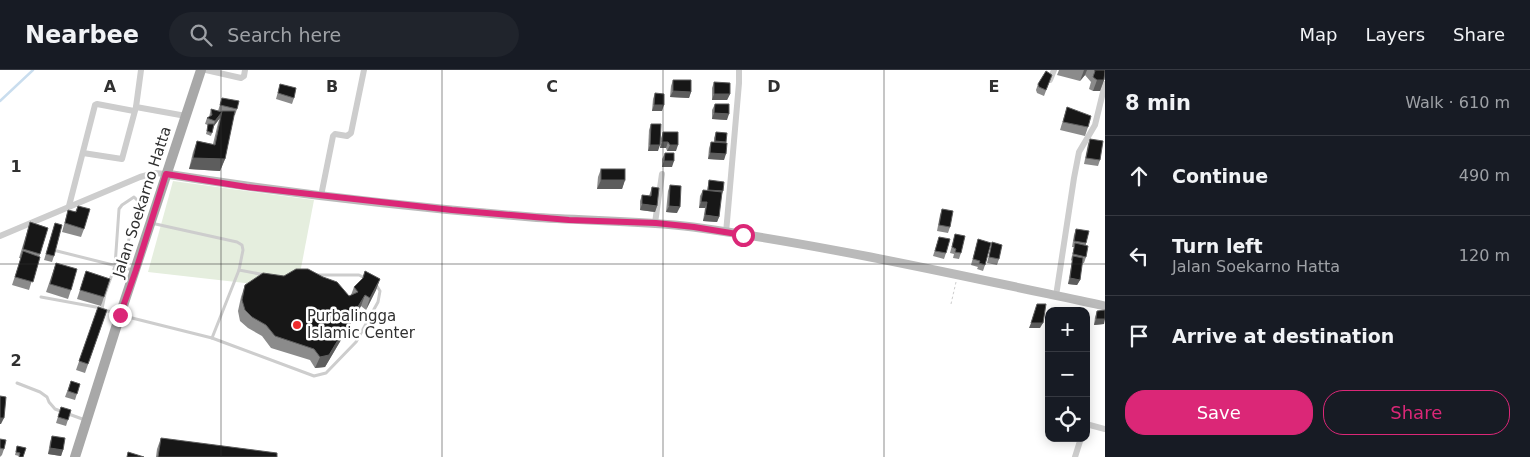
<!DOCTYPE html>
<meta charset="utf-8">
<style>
:root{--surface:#171b24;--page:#20242c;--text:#f1f3f6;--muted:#9ea1a6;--line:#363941;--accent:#db2777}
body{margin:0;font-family:"DejaVu Sans",sans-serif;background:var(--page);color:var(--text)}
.controls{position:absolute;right:15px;bottom:15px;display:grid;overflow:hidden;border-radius:10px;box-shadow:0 2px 12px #0003}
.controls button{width:45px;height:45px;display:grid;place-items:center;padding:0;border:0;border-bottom:1px solid var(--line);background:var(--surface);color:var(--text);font:25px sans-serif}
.stop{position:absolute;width:15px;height:15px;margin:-11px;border:4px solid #db2777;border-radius:50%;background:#fff}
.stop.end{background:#db2777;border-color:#fff;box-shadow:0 1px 5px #0008}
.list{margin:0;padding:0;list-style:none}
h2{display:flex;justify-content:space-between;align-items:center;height:65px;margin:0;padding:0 20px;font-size:21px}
h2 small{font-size:16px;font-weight:400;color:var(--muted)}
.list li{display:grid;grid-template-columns:32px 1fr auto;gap:15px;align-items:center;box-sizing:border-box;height:80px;padding:0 20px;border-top:1px solid var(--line)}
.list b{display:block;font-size:19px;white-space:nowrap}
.list p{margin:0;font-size:16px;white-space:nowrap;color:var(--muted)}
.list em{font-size:16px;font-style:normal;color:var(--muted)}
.actions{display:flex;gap:10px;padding:15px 20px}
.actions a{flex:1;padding:11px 0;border:1px solid var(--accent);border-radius:20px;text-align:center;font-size:18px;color:var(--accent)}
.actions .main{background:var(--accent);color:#fff}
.icon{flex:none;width:28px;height:28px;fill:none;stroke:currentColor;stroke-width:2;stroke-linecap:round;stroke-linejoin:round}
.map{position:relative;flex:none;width:1105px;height:387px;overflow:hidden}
header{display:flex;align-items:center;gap:30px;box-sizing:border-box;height:70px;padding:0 25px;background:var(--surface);border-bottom:1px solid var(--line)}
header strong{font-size:24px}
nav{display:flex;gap:28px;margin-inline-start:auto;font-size:18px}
.search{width:350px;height:45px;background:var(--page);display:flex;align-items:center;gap:12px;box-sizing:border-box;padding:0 18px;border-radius:28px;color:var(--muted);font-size:19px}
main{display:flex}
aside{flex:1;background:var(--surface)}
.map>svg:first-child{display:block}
.green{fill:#e5eede}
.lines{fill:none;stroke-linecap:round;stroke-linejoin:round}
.stream{stroke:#c9ddee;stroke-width:2.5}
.path{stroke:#cdcdcd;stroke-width:1;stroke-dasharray:2.5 2.5;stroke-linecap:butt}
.lane{stroke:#cdcdcd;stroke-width:3}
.street{stroke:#cdcdcd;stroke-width:6}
.secondary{stroke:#bababa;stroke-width:9}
.primary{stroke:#a8a8a8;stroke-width:10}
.wall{fill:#8b8b8b}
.shaded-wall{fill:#5d5d5d}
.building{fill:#171717;stroke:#5d5d5d}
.route{stroke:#db2777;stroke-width:6}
.grid{fill:none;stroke:#303030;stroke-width:1;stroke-opacity:0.55}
.poi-dot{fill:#ee2b2c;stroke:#fff;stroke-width:2}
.labels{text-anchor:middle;stroke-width:5;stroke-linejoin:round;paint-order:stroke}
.street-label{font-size:15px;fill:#303030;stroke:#fff}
.poi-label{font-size:15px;fill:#303030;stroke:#fff;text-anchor:start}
.grid-label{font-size:16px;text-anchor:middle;font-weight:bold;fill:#303030;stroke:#fff;stroke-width:5;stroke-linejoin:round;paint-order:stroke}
</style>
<header>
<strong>Nearbee</strong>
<div class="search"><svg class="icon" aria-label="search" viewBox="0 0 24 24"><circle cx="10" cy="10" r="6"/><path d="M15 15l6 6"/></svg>Search here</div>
<nav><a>Map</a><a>Layers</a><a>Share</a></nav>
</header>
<main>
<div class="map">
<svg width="1105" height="387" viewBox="0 0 1105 387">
<rect width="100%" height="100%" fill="#fff"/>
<path class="green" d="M173,111L314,130L297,219L148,202Z"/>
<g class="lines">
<path class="stream" d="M0,31L33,0"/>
<path class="path" d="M951,234L956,212"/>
<g class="lane">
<path d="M151,153L237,172L242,175L243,180L239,200L265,205"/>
<path d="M57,181L133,200"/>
<path d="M122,198L138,131L134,127L122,135L119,139L115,196L105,224L102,239L120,245L212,268L314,306L326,303L356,272L378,232L380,221L375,213"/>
<path d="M317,205H359L367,209"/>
<path d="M41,227L101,238"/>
<path d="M212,268L239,200"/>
<path d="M17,313L40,322L47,327L49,332L55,339L85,350"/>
</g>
<g class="street">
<path d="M206,0L241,8L244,6L245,0"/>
<path d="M1050,10L1054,0"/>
<path d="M136,37L141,0"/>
<path d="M83,83L122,89L136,37L186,46"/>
<path d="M321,126L333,66L335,64L347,66L351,63L364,0"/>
<path d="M69,136L95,35L97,34L134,41"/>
<path d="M655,153L662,104"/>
<path d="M726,163L739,13V0"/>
<path d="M0,166L140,107L155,103L166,104"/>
<path d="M1056,226L1074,108L1079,82L1095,55L1105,14"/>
<path d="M1086,354L1105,359"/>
<path d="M1075,387L1081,368"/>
</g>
<path class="secondary" d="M166,104C287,123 409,137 531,147C585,151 639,150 693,157C831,176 968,207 1105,236"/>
<path class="primary" d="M75,387L120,245L201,0"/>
</g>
<g class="wall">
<path d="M1059,0H1105L1104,10L1100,21H1093L1089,19L1091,12L1085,5L1080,11L1057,5Z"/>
<path d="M1052,5L1044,26L1037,23L1036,20L1038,14Z"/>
<path d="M673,10L691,22L689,28L670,27L671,16Z"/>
<path d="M714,12L730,24L727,30H712V18Z"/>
<path d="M280,14L294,28L292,34L276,29Z"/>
<path d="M655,23L662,41H652L653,29Z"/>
<path d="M222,28L237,39L235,45H234L225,89L220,101L189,99L193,82L197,71L213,74L218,53L222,42L220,48L214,56L211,66L206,64L208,55L205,54L207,48L209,47L211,39L218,41Z"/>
<path d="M715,34L727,50L712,49V40Z"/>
<path d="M1067,37L1088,57L1085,66L1060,60Z"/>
<path d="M651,54L658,81H648L649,60Z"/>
<path d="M663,62L676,81H667L666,78H660L661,68Z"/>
<path d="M716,62L726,73L724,90L708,89L709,78L711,72H714V68Z"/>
<path d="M1090,69L1100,90L1098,96L1084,94L1088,74Z"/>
<path d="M665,83L672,97H662V89Z"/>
<path d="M601,99L625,110L622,119H597L598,107Z"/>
<path d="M709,110L721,125L719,147L717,152L703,151L705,138H699L700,126L703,120L707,121Z"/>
<path d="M670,115L677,143L666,142L668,121Z"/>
<path d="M652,117L657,136L655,142L640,140V131L642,125L649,126Z"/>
<path d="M78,136L84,159L81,167L62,162L68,140L75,142Z"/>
<path d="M942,139L950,157L948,163L937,161L940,145Z"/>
<path d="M30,152L48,158L29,220L12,215L21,188H19Z"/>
<path d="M55,153L54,186L52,192L44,190Z"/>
<path d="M1076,159L1086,173V187L1084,193H1082L1080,210L1077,215L1068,214L1072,191L1071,190L1074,177H1072L1074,165Z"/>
<path d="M955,164L961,183L959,189L953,188L954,184L950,183Z"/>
<path d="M939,167L946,183L944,189L933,186Z"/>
<path d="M978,169L985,195L983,201L977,199L978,197L971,195Z"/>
<path d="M992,172L999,189L997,195L987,193Z"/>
<path d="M56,193L71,220L68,229L46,222Z"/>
<path d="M86,201L104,227L101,236L77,229Z"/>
<path d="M365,201L380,209L376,220L366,240L361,236L325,297L315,298L310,290L271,278L262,266L248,258L240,251L238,241L241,227L245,215L284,206L323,207L349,226L351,225L354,217L362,209Z"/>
<path d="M98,237L107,240L85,303L76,300Z"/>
<path d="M1097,241L1104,254L1094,255L1095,247Z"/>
<path d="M71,311L80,314L75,330L65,327Z"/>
<path d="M61,337L71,340L66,356L56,353Z"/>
<path d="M52,366L63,380L61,386L48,384L50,372Z"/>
<path d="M161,368L277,387H156L157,379Z"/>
<path d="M0,369L4,379L2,385L0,387Z"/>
<path d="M17,376L26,378L19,386L15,385Z"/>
</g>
<g class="shaded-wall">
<path d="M1084,0H1087L1085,5L1080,11Z"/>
<path d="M1097,10H1104L1100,21H1093Z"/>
<path d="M673,21L691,22L689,28L670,27Z"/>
<path d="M714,24H730L727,30H712Z"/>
<path d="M654,35H664L662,41H652Z"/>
<path d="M222,42L220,48L213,57L215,51Z"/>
<path d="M714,43L729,44L727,50L712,49Z"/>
<path d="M715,71L726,72L724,78L713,77Z"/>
<path d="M662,72H668L666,78H660Z"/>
<path d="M650,75H660L658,81H648Z"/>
<path d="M670,75H678L676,81H667Z"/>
<path d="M710,83L726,84L724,90L708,89Z"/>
<path d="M193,88L225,89L220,101L189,99Z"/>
<path d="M664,91H674L672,97H662Z"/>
<path d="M601,110H625L622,119H597Z"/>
<path d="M708,120L723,121L721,127L706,125Z"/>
<path d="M701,132H707L705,138H699Z"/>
<path d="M642,134L657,136L655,142L640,140Z"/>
<path d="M669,136L680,137L677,143L666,142Z"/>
<path d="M705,145L719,147L717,152L703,151Z"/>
<path d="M1070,208L1080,210L1077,215L1068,214Z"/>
<path d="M380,209L376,220L366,240L370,228Z"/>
<path d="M365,225L361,236L325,297L315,298L320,287Z"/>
<path d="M1096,249H1105L1104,254L1094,255Z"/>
<path d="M1031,253H1043L1040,258H1029Z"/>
<path d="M0,348H4L1,354H0Z"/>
<path d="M50,378L63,380L61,386L48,384Z"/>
</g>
<g class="building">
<path d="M1094,0H1105L1104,10H1097L1093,7L1095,1Z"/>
<path d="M1046,1L1052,5L1046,20L1039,17L1038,14Z"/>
<path d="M673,10H691V22L673,21Z"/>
<path d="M714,12L730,13V24H714Z"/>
<path d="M280,14L296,18L294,28L278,23Z"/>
<path d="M655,23L664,24V35H654Z"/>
<path d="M222,28L239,31L237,39L220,35Z"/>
<path d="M715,34H729V44L714,43Z"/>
<path d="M1067,37L1091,46L1088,57L1063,52Z"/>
<path d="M211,39L222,42L215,51L207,48L212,45Z"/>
<path d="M222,41H235L225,89L193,88L197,71L215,75Z"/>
<path d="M208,54H214L212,63L207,61Z"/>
<path d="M651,54H661L660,75H650Z"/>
<path d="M663,62H678V75H670L668,72H662Z"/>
<path d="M716,62L727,63L726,72L715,71Z"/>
<path d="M1090,69L1103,71L1100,90L1086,88Z"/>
<path d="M711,72L727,73L726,84L710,83Z"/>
<path d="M665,83H674V91H664Z"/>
<rect x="601" y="99" width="24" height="11"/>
<path d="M709,110L724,112L723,121L708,120Z"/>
<path d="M670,115L681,116L680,137L669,136Z"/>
<path d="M652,117L659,118L657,136L642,134V125L651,126Z"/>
<path d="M703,120L722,122L719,147L705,145L707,132H701Z"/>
<path d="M78,136L90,139L84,159L65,153L68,140L76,142Z"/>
<path d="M942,139L953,141L950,157L939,155Z"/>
<path d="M30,152L48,158L40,184L23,179Z"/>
<path d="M55,153L62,155L54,186L46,184Z"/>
<path d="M1076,159L1089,161L1086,173L1074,171Z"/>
<path d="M955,164L965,166L961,183L955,182L956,179L952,177Z"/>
<path d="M939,167L950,169L946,183L935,181Z"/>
<path d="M978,169L991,173L985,195L979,193L980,191L973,189Z"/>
<path d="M992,172L1002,175L999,189L989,187Z"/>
<path d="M1075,173L1088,176L1086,187L1073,184Z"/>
<path d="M23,181L40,187L33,212L15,207Z"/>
<path d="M1073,186L1083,188L1080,210L1070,208Z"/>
<path d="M56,193L77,199L71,220L50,214Z"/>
<path d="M296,199H308L323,207L337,212L349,226L358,222L354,217L363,208L365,201L380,209L370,228L365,225L329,285L320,287L314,279L275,266L266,255L252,247L245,240L242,230L245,215L263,203L284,206Z"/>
<path d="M86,201L110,209L104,227L80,220Z"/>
<path d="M1037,234H1046L1043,253H1031Z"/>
<path d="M98,237L107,240L88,294L79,291Z"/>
<path d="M1105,240V249H1096L1097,241Z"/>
<path d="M71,311L80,314L77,324L68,321Z"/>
<path d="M0,326L6,327L4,348H0Z"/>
<path d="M61,337L71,340L68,350L58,347Z"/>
<path d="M52,366L65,368L63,380L50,378Z"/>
<path d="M161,368L277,383V387H158Z"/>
<path d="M0,369L6,370L4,379L0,378Z"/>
<path d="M17,376L26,378L23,387H19L20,383L16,382Z"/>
<path d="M128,382L144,387H127Z"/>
</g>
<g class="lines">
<path class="route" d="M120,245L136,200L166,104L247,117L452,140L569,150L656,153L694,157L743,165"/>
</g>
<path class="grid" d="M221,0V387M442,0V387M663,0V387M884,0V387M0,194H1105"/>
<circle class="poi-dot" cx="297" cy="255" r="5"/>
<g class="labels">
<g class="street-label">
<text transform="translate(142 132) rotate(-72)" y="5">Jalan Soekarno Hatta</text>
</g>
<g class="poi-label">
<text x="307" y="251">Purbalingga<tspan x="307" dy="17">Islamic Center</tspan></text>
</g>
</g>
<g class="grid-label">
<text x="110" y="22">A</text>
<text x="332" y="22">B</text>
<text x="552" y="22">C</text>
<text x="774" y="22">D</text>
<text x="994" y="22">E</text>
<text x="16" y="102">1</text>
<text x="16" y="296">2</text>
</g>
</svg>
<div class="controls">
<button>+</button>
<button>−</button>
<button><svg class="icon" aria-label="locate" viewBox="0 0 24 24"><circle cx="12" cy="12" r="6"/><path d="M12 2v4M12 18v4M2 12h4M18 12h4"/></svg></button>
</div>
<div class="stop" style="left:743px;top:165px"></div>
<div class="stop end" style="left:120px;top:245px"></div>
</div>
<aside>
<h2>8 min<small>Walk · 610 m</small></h2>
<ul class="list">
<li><svg class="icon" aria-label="ahead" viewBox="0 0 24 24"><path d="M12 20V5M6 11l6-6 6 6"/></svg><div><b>Continue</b></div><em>490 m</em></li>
<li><svg class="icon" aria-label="left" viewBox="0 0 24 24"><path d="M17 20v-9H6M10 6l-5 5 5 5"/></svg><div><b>Turn left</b><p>Jalan Soekarno Hatta</p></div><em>120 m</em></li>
<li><svg class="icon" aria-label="arrive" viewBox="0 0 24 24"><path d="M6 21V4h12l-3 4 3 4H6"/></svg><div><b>Arrive at destination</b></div></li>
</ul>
<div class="actions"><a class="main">Save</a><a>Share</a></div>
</aside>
</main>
